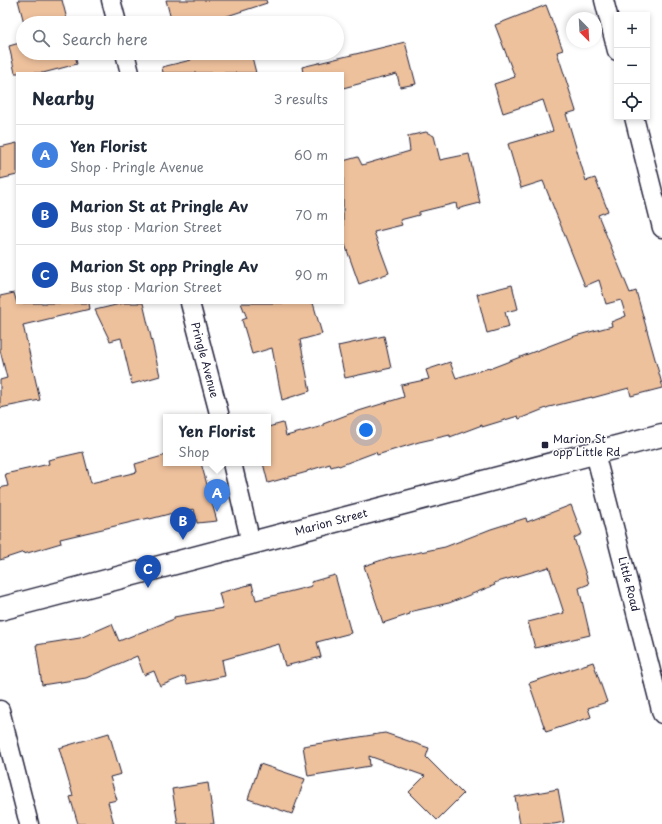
<!DOCTYPE html>
<meta charset="utf-8">
<style>
:root{--surface:#fff;--page:#f2f2f3;--text:#1f2937;--muted:#747a83;--line:#e0e1e3;--accent:#b45309}
body{margin:0;font-family:"Playpen Sans",sans-serif;background:var(--page);color:var(--text)}
.controls{position:absolute;right:12px;top:12px;display:grid;overflow:hidden;border-radius:0px;box-shadow:0 2px 6px #0003}
.controls button{width:36px;height:36px;display:grid;place-items:center;padding:0;border:0;border-bottom:1px solid var(--line);background:var(--surface);color:var(--text);font:20px sans-serif}
.compass{position:absolute;left:566px;top:12px;width:36px;height:36px;border-radius:50%;background:var(--surface);box-shadow:0 2px 6px #0003;rotate:156deg}
.you{position:absolute;left:366px;top:430px;width:14px;height:14px;margin:-10px;border:3px solid #fff;border-radius:50%;background:#1a73e8;box-shadow:0 0 0 6px #1a73e833}
.badge{display:grid;place-items:center;width:26px;height:26px;border-radius:50%;background:var(--accent);color:#fff;font-size:13px;font-weight:700}
.pin{position:absolute;translate:-50% -33px;filter:drop-shadow(0 1px 2px #0008)}
.pin::after{content:'';position:absolute;top:21px;width:14px;height:12px;background:inherit;clip-path:polygon(0 0,100% 0,50% 100%)}
.popup{position:absolute;left:163px;top:414px;width:108px;height:52px;box-sizing:border-box;display:grid;place-content:center;border-radius:0px;background:var(--surface);filter:drop-shadow(0 1px 3px #0005);font-size:13px;white-space:nowrap;color:var(--muted)}
.popup b{font-size:15px;color:var(--text)}
.popup::after{content:'';position:absolute;left:50%;top:100%;margin-left:-8px;border:8px solid transparent;border-top-color:var(--surface)}
.list{margin:0;padding:0;list-style:none}
h2{display:flex;justify-content:space-between;align-items:center;height:52px;margin:0;padding:0 16px;font-size:17px}
h2 small{font-size:13px;font-weight:400;color:var(--muted)}
.list li{display:grid;grid-template-columns:26px 1fr auto;gap:12px;align-items:center;box-sizing:border-box;height:60px;padding:0 16px;border-top:1px solid var(--line)}
.list b{display:block;font-size:15px;white-space:nowrap}
.list p{margin:0;font-size:13px;white-space:nowrap;color:var(--muted)}
.list em{font-size:13px;font-style:normal;color:var(--muted)}
.icon{flex:none;width:22px;height:22px;fill:none;stroke:currentColor;stroke-width:2;stroke-linecap:round;stroke-linejoin:round}
.map{position:relative;flex:none;width:662px;height:824px;overflow:hidden}
.search{position:absolute;background:var(--surface);box-shadow:0 2px 6px #0003;left:16px;top:16px;width:328px;height:44px;display:flex;align-items:center;gap:10px;box-sizing:border-box;padding:0 14px;border-radius:22px;color:var(--muted);font-size:15px}
.panel{position:absolute;background:var(--surface);box-shadow:0 2px 6px #0003;left:16px;top:72px;width:328px;height:232px;border-radius:0px}
.map>svg:first-child{display:block}
.building{fill:#eec19d;stroke:#22223b}
.lines{fill:none;stroke-linecap:round;stroke-linejoin:round}
.minor-casing{stroke:#22223b;stroke-width:21}
.secondary-casing{stroke:#22223b;stroke-width:25}
.minor{stroke:#fff;stroke-width:18}
.secondary{stroke:#fff;stroke-width:22}
.poi-dot{fill:#22223b;stroke:#fff;stroke-width:1.5}
.labels{text-anchor:middle;stroke-width:3;stroke-linejoin:round;paint-order:stroke}
.street-label{font-size:11px;fill:#22223b;stroke:#fff}
.poi-label{font-size:11px;fill:#22223b;stroke:#fff;text-anchor:start}
</style>
<div class="map">
<svg width="662" height="824" viewBox="0 0 662 824">
<rect width="100%" height="100%" fill="#fff"/>
<filter id="ink" filterUnits="userSpaceOnUse"><feTurbulence type="fractalNoise" baseFrequency=".025" numOctaves="2"/><feDisplacementMap in="SourceGraphic" scale="8" xChannelSelector="R" yChannelSelector="G"/><feConvolveMatrix kernelMatrix="1 2 1 2 8 2 1 2 1" color-interpolation-filters="sRGB"/></filter>
<g filter="url(#ink)">
<g class="building">
<path d="M18,0H62L68,23H24Z"/>
<path d="M166,0H266L267,3L206,23H172Z"/>
<path d="M546,5L563,50L557,52L576,111L566,114L586,181L595,178L608,211L598,215L630,293L636,291L662,384V388L631,396L629,388L592,398V397L549,407L519,419L518,416L482,427V425L450,437V435L419,442L377,455L376,452L339,466L338,465L331,467L330,464L307,471V472L268,483L263,463H268V427L283,423L286,436L323,426V424L349,414L404,397L401,385L429,379L426,370L450,362L456,378L489,368V369L575,336L612,326L611,322L626,316L621,300L606,304L599,280L585,286L543,181L521,188L508,144L553,131L543,100L503,113L494,84L515,77L495,25Z"/>
<path d="M23,42V53H75L77,64L43,73H15L9,46Z"/>
<path d="M405,42L416,84L400,87L397,74L343,88V73H303L302,67Z"/>
<path d="M190,53H251L256,73H163L162,67L191,60Z"/>
<path d="M426,132L434,136L440,160L469,154L480,203L457,209L456,203L419,212V215L400,220L402,225L374,232L389,273L359,284L343,239V161L358,157L362,165L410,151L408,136Z"/>
<path d="M17,143V175L0,179V147Z"/>
<path d="M512,285L518,309L505,312L509,327L487,333L477,294Z"/>
<path d="M14,293L17,303H89L90,309L23,325L40,400L0,408V380L7,378L0,350V296Z"/>
<path d="M124,303H143L160,376L132,384L121,338L110,341L95,310Z"/>
<path d="M241,303H313L322,334L300,340L310,391L282,400L272,348L252,354L242,320L247,318Z"/>
<path d="M384,336L391,368L345,378L338,346Z"/>
<path d="M83,452L91,483L137,472L135,464L166,455V463H201L217,521L197,523L194,509L184,511V510L150,519L149,518L60,539L61,543L24,554V552L0,560V488L8,486L5,474L49,464L48,460Z"/>
<path d="M571,505L582,534L574,538L589,584L579,588L590,635L535,648L528,622L564,613L549,567L494,583L495,585L449,603L409,612L410,614L383,623L364,566L391,557V558L445,547L491,529L526,518L527,522Z"/>
<path d="M335,575L351,633L317,642L321,657L285,666L279,644L222,660L225,676L187,684L185,676L160,686L154,671L144,675L137,656L86,678L42,685L36,645L80,638L112,624L119,641L174,619V617L223,608L219,593L252,584L256,600L312,586L311,582Z"/>
<path d="M593,662L607,702L588,708L591,717L546,732L529,683Z"/>
<path d="M109,733L121,774L110,777L117,800L108,802L114,824H78L70,797L73,796L59,748Z"/>
<path d="M385,733L429,748L426,757L463,794L437,820L409,792L425,776L369,756L370,766L308,776L303,746Z"/>
<path d="M260,764L305,779L292,814L248,799Z"/>
<path d="M208,783L214,824H178L172,789Z"/>
<path d="M558,789L564,822L554,824H520L515,797Z"/>
</g>
<g class="lines">
<g class="minor-casing">
<g id="minor">
<path d="M111,0L117,23"/>
<path d="M604,0L617,51"/>
<path d="M125,53L130,73"/>
<path d="M634,117L662,228"/>
<path d="M190,303L220,417"/>
<path d="M595,453L662,714"/>
<path d="M232,463L251,543"/>
<path d="M0,710L29,824"/>
</g>
</g>
<g class="secondary-casing">
<path id="secondary" d="M0,609L662,435"/>
</g>
<use href="#minor" class="minor"/>
<use href="#secondary" class="secondary"/>
</g>
</g>
<rect class="poi-dot" x="541" y="441" width="8" height="8" rx="2"/>
<g class="labels">
<g class="street-label">
<text transform="translate(205 360) rotate(75)" y="4">Pringle Avenue</text>
<text transform="translate(331 522) rotate(-15)" y="4">Marion Street</text>
<text transform="translate(629 584) rotate(76)" y="4">Little Road</text>
</g>
<g class="poi-label">
<text x="553" y="443">Marion St<tspan x="553" dy="13">opp Little Rd</tspan></text>
</g>
</g>
</svg>
<div class="controls">
<button>+</button>
<button>−</button>
<button><svg class="icon" aria-label="locate" viewBox="0 0 24 24"><circle cx="12" cy="12" r="6"/><path d="M12 2v4M12 18v4M2 12h4M18 12h4"/></svg></button>
</div>
<svg class="compass" viewBox="-18 -18 36 36"><path d="M0-13l5 13h-10z" fill="#e53935"/><path d="M0 13l5-13h-10z" fill="#747a83"/></svg>
<div class="you"></div>
<div class="pin badge" style="left:217px;top:512px;background:#3f7fe0">A</div>
<div class="popup"><b>Yen Florist</b>Shop</div>
<div class="pin badge" style="left:183px;top:540px;background:#1a4fb4">B</div>
<div class="pin badge" style="left:148px;top:588px;background:#1a4fb4">C</div>
<div class="search"><svg class="icon" aria-label="search" viewBox="0 0 24 24"><circle cx="10" cy="10" r="6"/><path d="M15 15l6 6"/></svg>Search here</div>
<section class="panel">
<h2>Nearby<small>3 results</small></h2>
<ul class="list">
<li><span class="badge" style="background:#3f7fe0">A</span><div><b>Yen Florist</b><p>Shop · Pringle Avenue</p></div><em>60 m</em></li>
<li><span class="badge" style="background:#1a4fb4">B</span><div><b>Marion St at Pringle Av</b><p>Bus stop · Marion Street</p></div><em>70 m</em></li>
<li><span class="badge" style="background:#1a4fb4">C</span><div><b>Marion St opp Pringle Av</b><p>Bus stop · Marion Street</p></div><em>90 m</em></li>
</ul>
</section>
</div>
